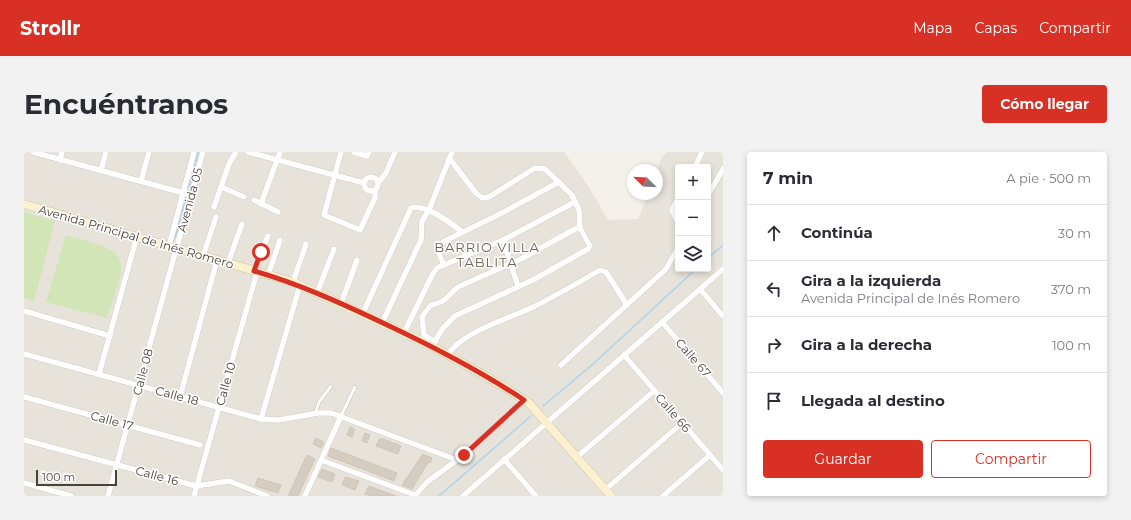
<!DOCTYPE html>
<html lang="es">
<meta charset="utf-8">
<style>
:root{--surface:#fff;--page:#f2f2f3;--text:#2b2b33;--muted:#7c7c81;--line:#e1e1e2;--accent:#d93025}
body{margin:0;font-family:Montserrat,sans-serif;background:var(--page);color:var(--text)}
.controls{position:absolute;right:12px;top:12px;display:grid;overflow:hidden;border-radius:4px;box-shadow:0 2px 6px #0003}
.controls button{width:36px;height:36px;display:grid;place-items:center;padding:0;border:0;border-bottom:1px solid var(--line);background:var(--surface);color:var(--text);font:20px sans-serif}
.compass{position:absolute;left:603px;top:12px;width:36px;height:36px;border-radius:50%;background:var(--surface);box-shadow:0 2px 6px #0003;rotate:294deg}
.scale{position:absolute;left:12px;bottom:10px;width:81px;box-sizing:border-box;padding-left:4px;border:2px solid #484239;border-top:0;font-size:11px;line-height:14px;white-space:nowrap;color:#484239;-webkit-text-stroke:3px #fff;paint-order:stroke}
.stop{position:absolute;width:12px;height:12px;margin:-9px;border:3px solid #d93025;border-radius:50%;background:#fff}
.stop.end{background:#d93025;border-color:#fff;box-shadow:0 1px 4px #0008}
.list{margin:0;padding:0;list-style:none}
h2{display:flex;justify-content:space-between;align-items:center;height:52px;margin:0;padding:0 16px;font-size:17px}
h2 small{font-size:13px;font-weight:400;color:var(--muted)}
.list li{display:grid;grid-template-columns:26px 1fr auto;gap:12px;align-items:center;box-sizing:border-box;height:56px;padding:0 16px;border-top:1px solid var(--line)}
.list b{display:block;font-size:15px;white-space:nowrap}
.list p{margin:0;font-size:13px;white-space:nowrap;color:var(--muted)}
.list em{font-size:13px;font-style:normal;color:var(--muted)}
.actions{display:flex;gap:8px;padding:12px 16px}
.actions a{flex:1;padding:9px 0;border:1px solid var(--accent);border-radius:4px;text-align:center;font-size:14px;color:var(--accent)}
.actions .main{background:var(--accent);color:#fff}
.icon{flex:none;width:22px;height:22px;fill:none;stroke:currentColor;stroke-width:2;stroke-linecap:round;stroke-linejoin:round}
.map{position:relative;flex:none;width:699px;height:344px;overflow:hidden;border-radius:4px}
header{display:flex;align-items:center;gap:24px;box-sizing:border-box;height:56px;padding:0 20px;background:var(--accent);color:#fff}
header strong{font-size:19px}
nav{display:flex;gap:22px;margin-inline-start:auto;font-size:14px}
.intro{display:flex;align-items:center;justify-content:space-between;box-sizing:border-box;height:96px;padding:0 24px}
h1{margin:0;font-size:28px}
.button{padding:10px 18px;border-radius:4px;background:var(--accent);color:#fff;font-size:14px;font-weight:700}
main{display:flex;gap:24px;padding:0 24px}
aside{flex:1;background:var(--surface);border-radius:4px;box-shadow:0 2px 6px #0003}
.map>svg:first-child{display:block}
.residential{fill:#e8e3da;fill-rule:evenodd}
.green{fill:#d1e5b7}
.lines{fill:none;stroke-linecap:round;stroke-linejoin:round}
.stream{stroke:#add3ec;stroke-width:1.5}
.building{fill:#d5cdc1;stroke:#d0c5b5}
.lane-casing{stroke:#bfb9ae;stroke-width:4}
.street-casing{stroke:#bfb9ae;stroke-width:6}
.secondary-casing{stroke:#d0c39e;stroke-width:9}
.lane{stroke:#fff;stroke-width:3}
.street{stroke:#fff;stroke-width:5.5}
.secondary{stroke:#fbf0cf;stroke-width:8}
.route{stroke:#d93025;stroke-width:5}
.labels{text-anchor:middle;stroke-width:3;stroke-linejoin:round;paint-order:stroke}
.street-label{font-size:12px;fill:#484239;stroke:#fff}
.neighbourhood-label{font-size:13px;letter-spacing:1px;fill:#6a6051;stroke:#fff}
</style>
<header>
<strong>Strollr</strong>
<nav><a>Mapa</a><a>Capas</a><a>Compartir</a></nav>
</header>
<div class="intro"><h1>Encuéntranos</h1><a class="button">Cómo llegar</a></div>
<main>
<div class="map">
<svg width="699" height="344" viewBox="0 0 699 344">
<rect width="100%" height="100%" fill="#f4f1eb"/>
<path class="residential" d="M0,0H540L563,32L584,68L614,67L624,42H633V19L637,7L643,0H699V344H0ZM654,15H684V117H654Z"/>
<g class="green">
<path d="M0,60L31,69L10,149L0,146Z"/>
<path d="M42,83C110,102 104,102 83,166L22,150Z"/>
</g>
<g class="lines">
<g class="stream">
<path d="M172,10L174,0"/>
<path d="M165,35L171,12"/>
<path d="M151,86L162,47"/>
<path d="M684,106L699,93"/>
<path d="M519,254L568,213L672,117"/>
<path d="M415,344L507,264"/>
</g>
</g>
<g class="building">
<path d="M326,275L331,277L328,285L323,283Z"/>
<path d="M341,281L346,283L343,291L338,289Z"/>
<path d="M292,286L300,290L297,296L289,292Z"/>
<path d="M356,286L377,294L374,302L352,294Z"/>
<path d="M307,296L373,321L370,329L304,304Z"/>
<path d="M399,302L408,306L406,311L404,310L388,337L378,333Z"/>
<path d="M283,303L291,307L277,337L274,344H264Z"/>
<path d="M298,317L311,322L308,330L294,325Z"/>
<path d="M321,325L335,329L331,338L318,333Z"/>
<path d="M234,326L257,333L254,341L231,334Z"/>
<path d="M345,334L372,344H347L341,342Z"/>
</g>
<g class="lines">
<g class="lane-casing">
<g id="lane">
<path d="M291,262L295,250L307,234"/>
<path d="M317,264L331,235"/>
</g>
</g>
<g class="street-casing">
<g id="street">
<path d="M9,0L167,43"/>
<path d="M224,0L340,31"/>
<path d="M317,0L300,63L336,78L351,46V39"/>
<path d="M330,0L343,4L345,0"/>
<path d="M36,8L38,0"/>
<path d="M671,15L678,0"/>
<path d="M77,18L82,0"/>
<circle cx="347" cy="32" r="7"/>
<path d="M117,29L125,0"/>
<path d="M354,31L362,21L371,0"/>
<path d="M197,35L220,45"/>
<path d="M684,43L699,17"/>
<path d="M654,46L648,58L654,71"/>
<path d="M230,48L254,60"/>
<path d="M237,52L256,0"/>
<path d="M190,55L205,12L212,0"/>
<path d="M479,88L494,134"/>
<path d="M145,94L170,0"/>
<path d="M179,104L192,65"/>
<path d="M204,111L218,72"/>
<path d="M420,113C416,105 412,97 419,90L476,62L535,30"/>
<path d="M230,119L244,84"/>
<path d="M244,123L256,88"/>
<path d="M269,130L282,92"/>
<path d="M676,137L699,164"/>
<path d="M293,141L310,97"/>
<path d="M317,152L333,108"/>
<path d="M0,159L86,184"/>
<path d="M339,161L387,56C400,51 427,71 438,80"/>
<path d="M638,170L699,241"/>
<path d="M358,171L397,88L398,69L405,58L428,0"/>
<path d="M380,181L408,123L413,116L479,88L551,50"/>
<path d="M411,190L400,183L398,165L406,154L419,149L434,135L499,106L553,76H556"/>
<path d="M408,194L419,176L431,164L509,128L564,97L566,94L556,76L555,58L548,43L521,17L511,16L465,45L458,46L452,41L425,6"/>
<path d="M0,202L237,267L255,268L294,261H307L433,308"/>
<path d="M424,202C442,178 482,168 509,155C532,144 554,131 576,118L582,120L603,153"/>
<path d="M600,203L699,318"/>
<path d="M537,213L642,117L654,96"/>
<path d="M75,222L113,84"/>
<path d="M0,245L176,293"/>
<path d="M156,245L193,108"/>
<path d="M237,267L276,133"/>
<path d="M0,288L172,334L205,329L243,344"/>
<path d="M553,305L630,239"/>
<path d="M480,307L512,344"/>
<path d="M297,308L391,343"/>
<path d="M0,331L47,344"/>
<path d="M581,338L658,271"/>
<path d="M84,344L179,0"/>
<path d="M170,344L233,120"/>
<path d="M281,344L317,264"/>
<path d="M391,344L403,330L440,303L500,248"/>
<path d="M439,344L699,117"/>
<path d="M639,344L686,303"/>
</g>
</g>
<g class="secondary-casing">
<path id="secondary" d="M0,52L269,130L408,194L479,234L505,251L587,344"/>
</g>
<use href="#lane" class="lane"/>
<use href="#street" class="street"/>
<use href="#secondary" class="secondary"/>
</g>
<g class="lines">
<path class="route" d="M237,100L230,119C275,132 317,151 359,171C408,194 455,218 500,248L440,303"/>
</g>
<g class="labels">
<g class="street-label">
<text transform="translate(166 48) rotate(-75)" y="4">Avenida 05</text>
<text transform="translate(112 85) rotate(16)" y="4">Avenida Principal de Inés Romero</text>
<text transform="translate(669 206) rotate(49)" y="4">Calle 67</text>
<text transform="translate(119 220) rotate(-75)" y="4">Calle 08</text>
<text transform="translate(202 232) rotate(-74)" y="4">Calle 10</text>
<text transform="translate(153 244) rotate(15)" y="4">Calle 18</text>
<text transform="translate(649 261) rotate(49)" y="4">Calle 66</text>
<text transform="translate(88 269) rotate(15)" y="4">Calle 17</text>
<text transform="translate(133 324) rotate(15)" y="4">Calle 16</text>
</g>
<g class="neighbourhood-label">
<text x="463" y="100">BARRIO VILLA<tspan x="463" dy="15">TABLITA</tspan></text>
</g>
</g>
</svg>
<div class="controls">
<button>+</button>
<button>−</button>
<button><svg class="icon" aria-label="layers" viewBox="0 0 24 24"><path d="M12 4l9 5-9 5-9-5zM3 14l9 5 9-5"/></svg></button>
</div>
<svg class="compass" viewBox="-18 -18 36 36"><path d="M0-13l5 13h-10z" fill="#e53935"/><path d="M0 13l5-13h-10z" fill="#7c7c81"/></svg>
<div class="scale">100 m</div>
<div class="stop" style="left:237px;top:100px"></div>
<div class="stop end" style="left:440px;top:303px"></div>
</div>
<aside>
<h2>7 min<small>A pie · 500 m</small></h2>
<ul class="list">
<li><svg class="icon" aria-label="ahead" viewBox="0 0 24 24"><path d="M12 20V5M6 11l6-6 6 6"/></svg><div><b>Continúa</b></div><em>30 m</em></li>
<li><svg class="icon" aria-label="left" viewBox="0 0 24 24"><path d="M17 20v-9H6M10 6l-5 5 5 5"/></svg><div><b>Gira a la izquierda</b><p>Avenida Principal de Inés Romero</p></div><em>370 m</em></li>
<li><svg class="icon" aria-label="right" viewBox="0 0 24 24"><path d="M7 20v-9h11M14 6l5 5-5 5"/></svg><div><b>Gira a la derecha</b></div><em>100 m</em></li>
<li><svg class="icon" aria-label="arrive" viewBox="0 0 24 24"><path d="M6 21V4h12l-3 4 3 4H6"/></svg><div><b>Llegada al destino</b></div></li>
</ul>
<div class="actions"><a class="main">Guardar</a><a>Compartir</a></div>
</aside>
</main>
